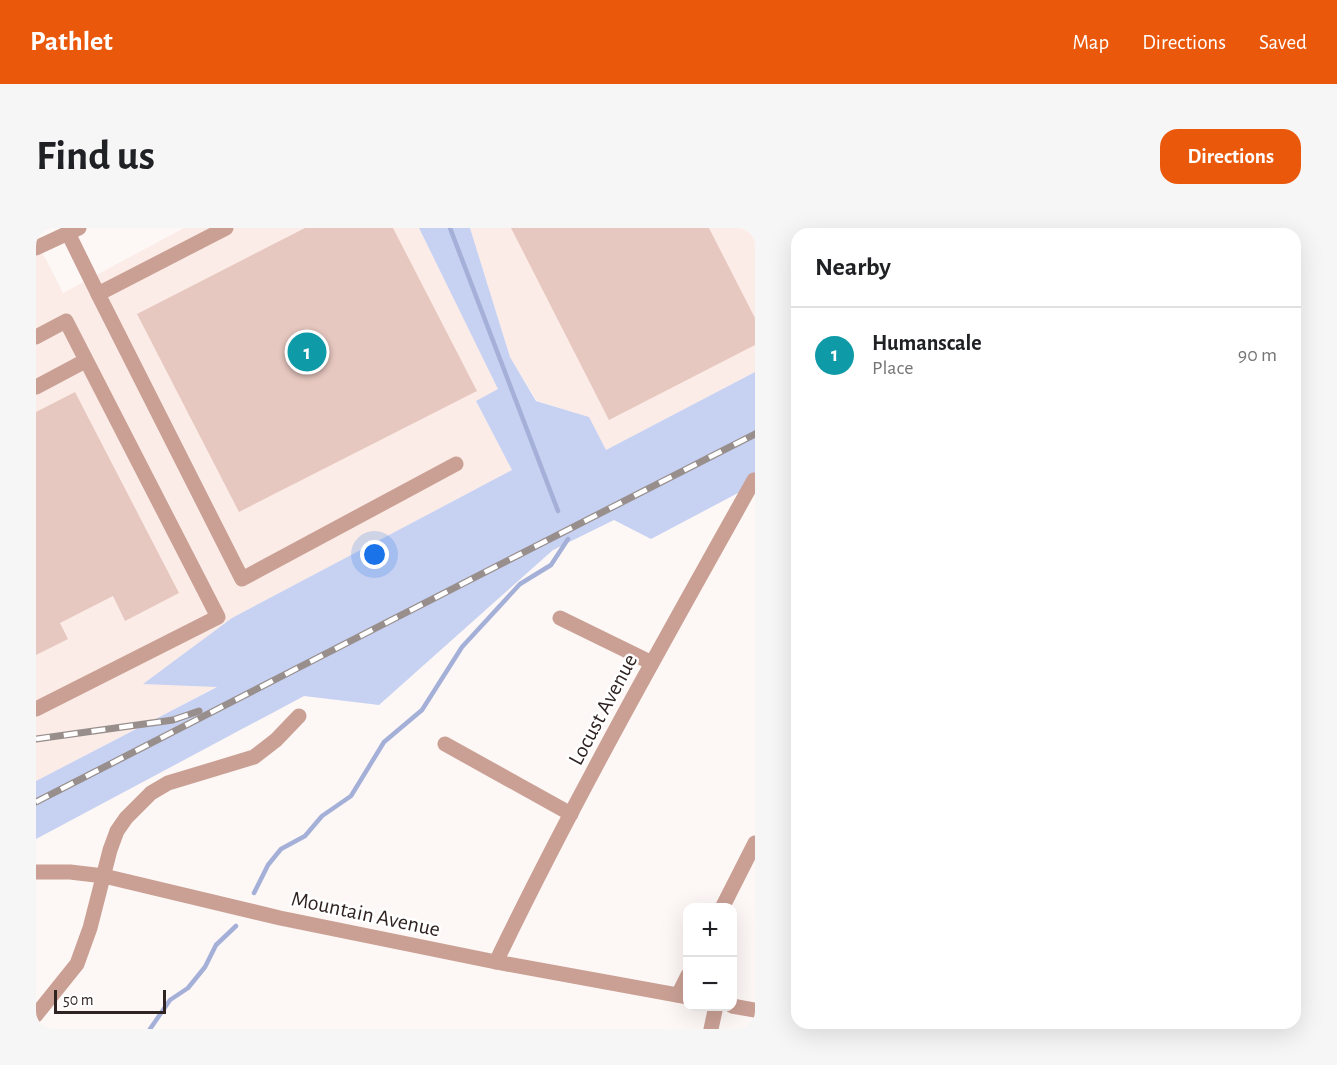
<!DOCTYPE html>
<meta charset="utf-8">
<style>
:root{--surface:#fff;--page:#f6f6f6;--text:#202124;--muted:#757577;--line:#e0e0e0;--accent:#ea580c}
body{margin:0;font-family:"Alegreya Sans",sans-serif;background:var(--page);color:var(--text)}
.controls{position:absolute;right:18px;bottom:18px;display:grid;overflow:hidden;border-radius:12px;box-shadow:0 6px 24px #0002}
.controls button{width:54px;height:54px;display:grid;place-items:center;padding:0;border:0;border-bottom:2px solid var(--line);background:var(--surface);color:var(--text);font:30px sans-serif}
.scale{position:absolute;left:18px;bottom:15px;width:112px;box-sizing:border-box;padding-left:6px;border:3px solid #2f2421;border-top:0;font-size:16px;line-height:21px;white-space:nowrap;color:#2f2421;-webkit-text-stroke:4px #fff;paint-order:stroke}
.you{position:absolute;left:339px;top:327px;width:21px;height:21px;margin:-15px;border:4px solid #fff;border-radius:50%;background:#1a73e8;box-shadow:0 0 0 9px #1a73e833}
.badge{display:grid;place-items:center;width:39px;height:39px;border-radius:50%;background:var(--accent);color:#fff;font-size:20px;font-weight:700}
.pin{position:absolute;translate:-50% -50%;border:3px solid #fff;box-shadow:0 2px 6px #0006}
.list{margin:0;padding:0;list-style:none}
h2{display:flex;justify-content:space-between;align-items:center;height:78px;margin:0;padding:0 24px;font-size:26px}
h2 small{font-size:20px;font-weight:400;color:var(--muted)}
.list li{display:grid;grid-template-columns:39px 1fr auto;gap:18px;align-items:center;box-sizing:border-box;height:96px;padding:0 24px;border-top:2px solid var(--line)}
.list b{display:block;font-size:22px;white-space:nowrap}
.list p{margin:0;font-size:20px;white-space:nowrap;color:var(--muted)}
.list em{font-size:20px;font-style:normal;color:var(--muted)}
.map{position:relative;flex:none;width:719px;height:801px;overflow:hidden;border-radius:18px}
header{display:flex;align-items:center;gap:36px;box-sizing:border-box;height:84px;padding:0 30px;background:var(--accent);color:#fff}
header strong{font-size:28px}
nav{display:flex;gap:33px;margin-inline-start:auto;font-size:21px}
.intro{display:flex;align-items:center;justify-content:space-between;box-sizing:border-box;height:144px;padding:0 36px}
h1{margin:0;font-size:42px}
.button{padding:15px 27px;border-radius:18px;background:var(--accent);color:#fff;font-size:21px;font-weight:700}
main{display:flex;gap:36px;padding:0 36px}
aside{flex:1;background:var(--surface);border-radius:18px;box-shadow:0 6px 24px #0002}
.map>svg:first-child{display:block}
.built{fill:#fcece7}
.green{fill:#c7d1f2}
.lines{fill:none;stroke-linecap:round;stroke-linejoin:round}
.stream{stroke:#a4b0d7;stroke-width:4.5}
.building{fill:#e7c8c0}
.minor{stroke:#caa095;stroke-width:15}
.rail-casing{stroke:#988f8d;stroke-width:7}
.rail{stroke:#fff;stroke-width:4.5;stroke-dasharray:14;stroke-linecap:butt}
.labels{text-anchor:middle;stroke-width:5;stroke-linejoin:round;paint-order:stroke}
.street-label{font-size:22px;fill:#2f2421;stroke:#fff}
</style>
<header>
<strong>Pathlet</strong>
<nav><a>Map</a><a>Directions</a><a>Saved</a></nav>
</header>
<div class="intro"><h1>Find us</h1><a class="button">Directions</a></div>
<main>
<div class="map">
<svg width="719" height="801" viewBox="0 0 719 801">
<rect width="100%" height="100%" fill="#fdf7f5"/>
<g class="built">
<path d="M148,0H383L463,162L440,173L476,242L196,390L108,456L182,458L0,553V12L27,65Z"/>
<path d="M434,0H719V144L570,222L553,189L501,173L474,129Z"/>
</g>
<path class="green" d="M383,0H434L474,129L500,173L553,189L570,222L719,144V256L615,311L578,292L517,322L343,477L268,468L0,611V553L181,459L107,456L196,390L476,242L440,173L462,161Z"/>
<g class="lines">
<g class="stream">
<path d="M414,0L522,283"/>
<path d="M218,665L232,637L245,621L269,608L286,588L315,568L348,514L386,482L426,419L484,356L515,337L532,311"/>
<path d="M114,801L134,772L152,760L169,739L180,717L200,698"/>
</g>
</g>
<g class="building">
<path d="M269,0H357L441,163L203,284L101,86Z"/>
<path d="M475,0H673L719,90V117L573,192Z"/>
<path d="M39,164L143,365L89,393L77,368L24,395L32,411L0,427V184Z"/>
</g>
<g class="lines">
<g class="minor">
<path d="M32,5L62,66L190,0"/>
<path d="M0,20L43,0"/>
<path d="M62,66L206,351L420,236"/>
<path d="M0,109L30,93L182,389L0,481"/>
<path d="M0,159L49,133"/>
<path d="M524,390L616,435"/>
<path d="M409,516L535,586"/>
<path d="M0,644H34L68,648L244,690L460,734L652,769"/>
<path d="M686,680L719,615"/>
<path d="M460,734C539,570 629,411 718,252"/>
<path d="M642,767L652,747"/>
<path d="M696,778L719,782"/>
<path d="M0,787L41,736L54,700L74,622L81,603L90,590L115,565L132,555L218,529L240,512L263,488"/>
<path d="M675,801L680,778"/>
</g>
<g class="rail-casing">
<g id="rail">
<path d="M0,511L137,492L163,483"/>
<path d="M0,574L719,206"/>
</g>
</g>
<use href="#rail" class="rail"/>
</g>
<g class="labels">
<g class="street-label">
<text transform="translate(566 481) rotate(-62)" y="8">Locust Avenue</text>
<text transform="translate(330 685) rotate(12)" y="8">Mountain Avenue</text>
</g>
</g>
</svg>
<div class="controls">
<button>+</button>
<button>−</button>
</div>
<div class="scale">50 m</div>
<div class="you"></div>
<div class="pin badge" style="left:271px;top:124px;background:#0f9aa8">1</div>
</div>
<aside>
<h2>Nearby<small></small></h2>
<ul class="list">
<li><span class="badge" style="background:#0f9aa8">1</span><div><b>Humanscale</b><p>Place</p></div><em>90 m</em></li>
</ul>
</aside>
</main>
